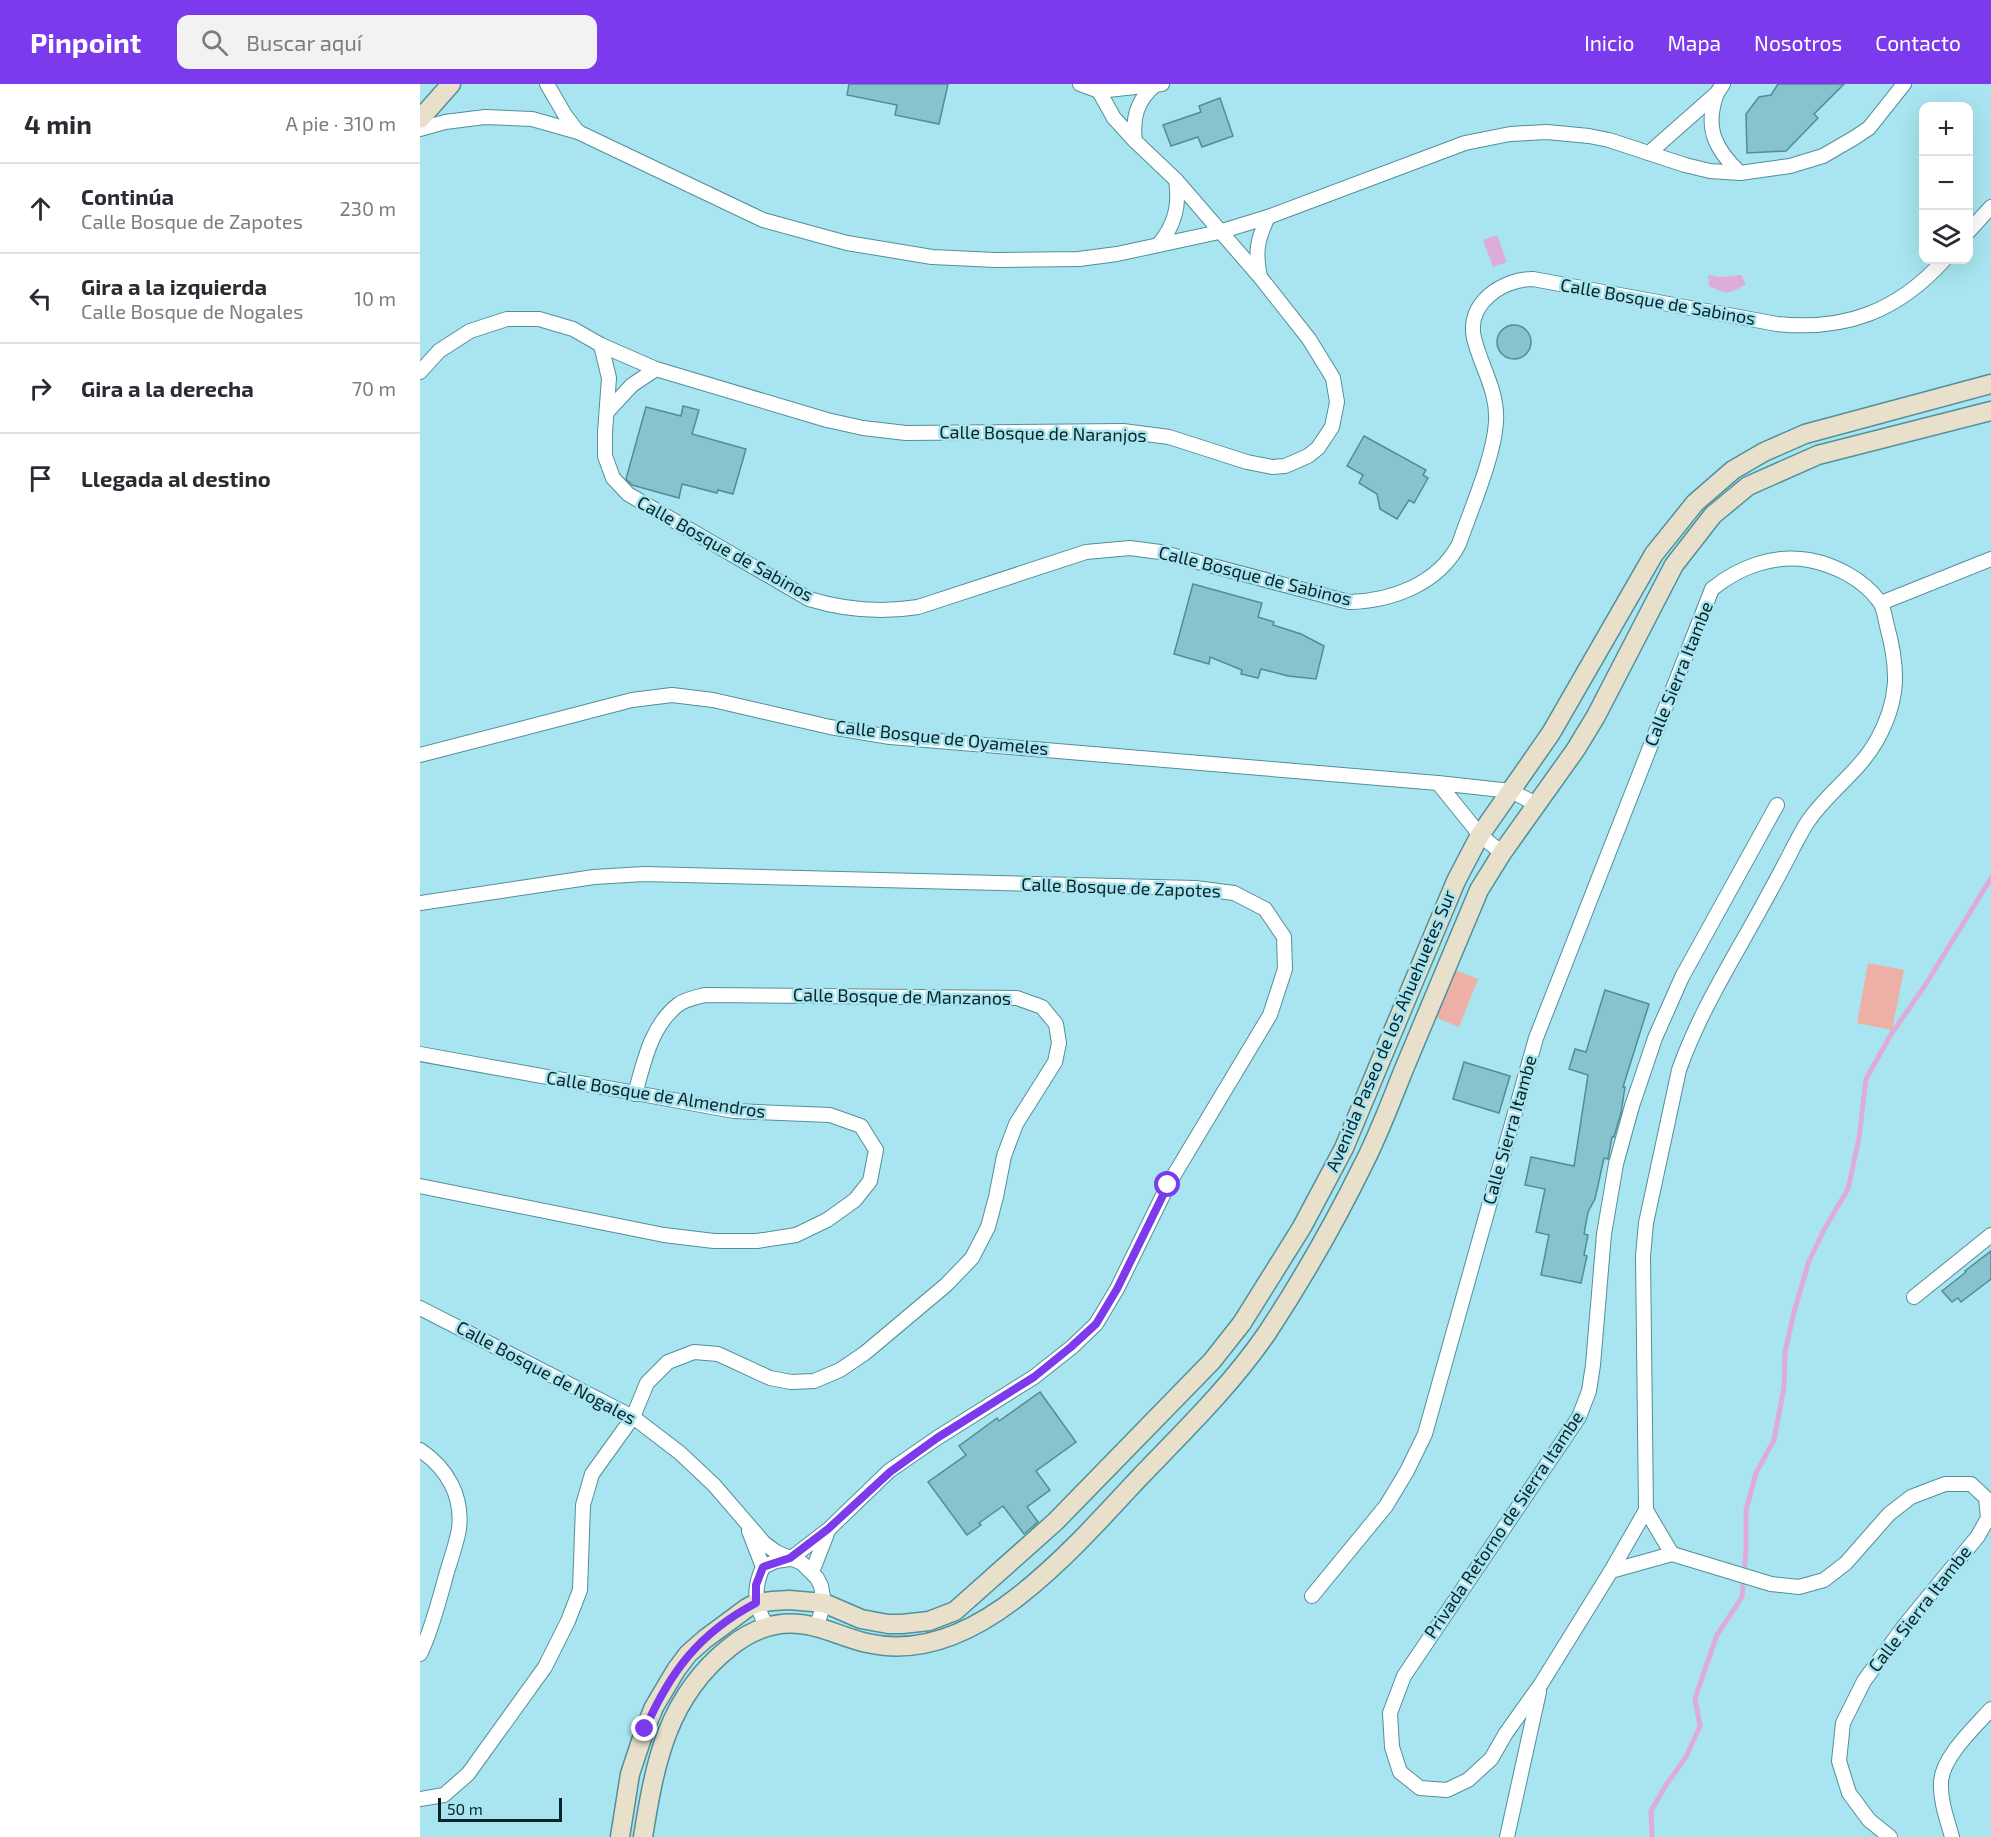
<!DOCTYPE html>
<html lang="es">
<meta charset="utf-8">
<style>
:root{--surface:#fff;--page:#f2f2f3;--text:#2b2b33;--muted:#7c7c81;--line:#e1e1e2;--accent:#7c3aed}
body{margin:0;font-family:"Exo 2",sans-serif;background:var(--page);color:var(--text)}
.controls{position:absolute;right:18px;top:18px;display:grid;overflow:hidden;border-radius:12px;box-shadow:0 6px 24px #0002}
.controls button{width:54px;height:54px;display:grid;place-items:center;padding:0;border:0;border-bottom:2px solid var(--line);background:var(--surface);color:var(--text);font:30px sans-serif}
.scale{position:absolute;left:18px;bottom:15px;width:124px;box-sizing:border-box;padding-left:6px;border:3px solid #0a2428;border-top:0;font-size:16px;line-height:21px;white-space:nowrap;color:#0a2428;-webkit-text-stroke:4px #a8e5f0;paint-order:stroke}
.stop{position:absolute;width:18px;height:18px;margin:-14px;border:4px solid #7c3aed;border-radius:50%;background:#fff}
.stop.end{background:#7c3aed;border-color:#fff;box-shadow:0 2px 6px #0008}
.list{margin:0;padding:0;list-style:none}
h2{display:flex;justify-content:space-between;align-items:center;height:78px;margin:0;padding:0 24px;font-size:26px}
h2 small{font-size:20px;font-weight:400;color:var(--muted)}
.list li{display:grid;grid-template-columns:39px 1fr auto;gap:18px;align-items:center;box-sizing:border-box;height:90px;padding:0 24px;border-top:2px solid var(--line)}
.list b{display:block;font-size:22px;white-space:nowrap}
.list p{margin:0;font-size:20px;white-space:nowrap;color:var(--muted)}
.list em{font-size:20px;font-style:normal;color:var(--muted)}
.icon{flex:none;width:33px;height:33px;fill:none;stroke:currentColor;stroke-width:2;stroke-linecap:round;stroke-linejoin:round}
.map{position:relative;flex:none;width:1571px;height:1753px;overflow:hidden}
header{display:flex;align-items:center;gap:36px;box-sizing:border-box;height:84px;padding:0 30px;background:var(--accent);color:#fff}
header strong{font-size:28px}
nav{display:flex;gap:33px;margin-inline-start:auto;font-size:21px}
.search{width:420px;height:54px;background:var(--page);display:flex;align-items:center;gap:15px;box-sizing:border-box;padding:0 21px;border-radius:12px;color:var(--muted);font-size:22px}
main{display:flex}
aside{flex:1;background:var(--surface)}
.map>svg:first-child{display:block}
.green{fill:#ecb0a6}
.water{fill:#ddacd9}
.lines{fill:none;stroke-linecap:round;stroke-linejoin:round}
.stream{stroke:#ddacd9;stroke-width:5}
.building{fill:#86c3cd;stroke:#528d97;stroke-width:1.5}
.street-casing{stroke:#538f99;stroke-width:16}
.secondary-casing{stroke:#538f99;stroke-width:21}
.street{stroke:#fff;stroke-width:14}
.secondary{stroke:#e8e0ca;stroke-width:18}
.route{stroke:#7c3aed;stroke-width:8}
.labels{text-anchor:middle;stroke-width:5;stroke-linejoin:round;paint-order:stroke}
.street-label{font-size:18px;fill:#0a2428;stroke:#a8e5f0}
</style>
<header>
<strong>Pinpoint</strong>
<div class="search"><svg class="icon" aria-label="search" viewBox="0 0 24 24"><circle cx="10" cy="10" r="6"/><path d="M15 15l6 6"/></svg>Buscar aquí</div>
<nav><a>Inicio</a><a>Mapa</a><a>Nosotros</a><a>Contacto</a></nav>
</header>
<main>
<aside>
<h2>4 min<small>A pie · 310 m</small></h2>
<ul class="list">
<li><svg class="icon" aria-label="ahead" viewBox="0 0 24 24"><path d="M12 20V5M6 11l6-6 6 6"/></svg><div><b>Continúa</b><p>Calle Bosque de Zapotes</p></div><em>230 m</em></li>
<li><svg class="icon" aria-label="left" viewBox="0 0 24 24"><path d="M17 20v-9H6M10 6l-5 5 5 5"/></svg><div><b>Gira a la izquierda</b><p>Calle Bosque de Nogales</p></div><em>10 m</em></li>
<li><svg class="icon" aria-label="right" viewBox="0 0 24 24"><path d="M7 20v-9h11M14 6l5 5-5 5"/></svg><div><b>Gira a la derecha</b></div><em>70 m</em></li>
<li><svg class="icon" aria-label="arrive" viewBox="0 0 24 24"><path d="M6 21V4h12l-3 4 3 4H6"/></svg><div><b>Llegada al destino</b></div></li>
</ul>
</aside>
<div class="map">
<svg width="1571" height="1753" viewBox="0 0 1571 1753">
<rect width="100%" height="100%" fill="#a8e5f0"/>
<g class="green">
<path d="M1448,879L1484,886L1472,946L1437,939Z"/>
<path d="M1035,886L1058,895L1039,943L1015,933Z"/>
</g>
<g class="water">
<path d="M1077,151L1087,178L1073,183L1063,156Z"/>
<path d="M1288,191L1300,193L1321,191L1326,200C1308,211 1307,210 1289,202Z"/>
</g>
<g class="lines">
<path class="stream" d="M1232,1753L1231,1727L1246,1701L1266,1673L1280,1642L1275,1614L1297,1551L1322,1513L1326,1466V1426L1336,1389L1354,1356L1364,1303L1365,1268L1374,1228L1389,1177L1405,1144L1428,1105L1439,1054L1446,995L1470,952L1506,900L1571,794"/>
</g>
<g class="building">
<path d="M429,0H528L519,40L475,31L477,21L427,11Z"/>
<path d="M1358,0H1424L1394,30L1398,34L1366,67L1327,69L1326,30L1339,13L1351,11Z"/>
<path d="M800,14L813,52L782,63L778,53L751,62L743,41L781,28L779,22Z"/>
<circle cx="1094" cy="258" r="17"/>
<path d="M263,322L279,326L272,350L326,365L313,410L298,406L297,409L262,400L259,414L212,401L206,395L226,323L261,332Z"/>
<path d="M944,352L1006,386L1003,391L1008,394L994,419L989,416L977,435L960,425L957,410L939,399L943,391L927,382Z"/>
<path d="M773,500L842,519L838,533L854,538L853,541L881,550L904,562L896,595L868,592L841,585L838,594L821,590L822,586L790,573L789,580L754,570Z"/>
<path d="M1185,906L1229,920L1203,1003H1205L1201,1029L1194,1053H1192L1188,1075L1184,1074L1175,1115L1168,1128L1164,1150L1168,1151L1164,1171L1167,1172L1161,1199L1121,1191L1129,1151L1116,1148L1125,1105L1105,1101L1111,1073L1154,1082L1168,991L1149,985L1155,965L1166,968Z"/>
<path d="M1044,978L1090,992L1079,1029L1033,1015Z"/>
<path d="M1571,1167V1195L1541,1218L1538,1214L1532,1218L1522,1207L1546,1188L1545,1187Z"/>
<path d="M620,1308L656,1358L616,1387L630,1406L607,1423L618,1438L604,1450L583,1422L559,1439L561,1441L547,1451L508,1398L546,1371L539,1362L577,1334L579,1337Z"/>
</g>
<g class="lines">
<g class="street-casing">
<g id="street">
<path d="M127,0L145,31L158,48"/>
<path d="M660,0L679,7L742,0"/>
<path d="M1297,9C1284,44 1295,65 1320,89"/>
<path d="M0,45L25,38L65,33L112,35L158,48L343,136L427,159L512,173L575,176L659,175L697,170L799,148L848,133L1045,59L1090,50L1127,48L1169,52L1189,56L1265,81L1290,87L1320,89L1370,82L1403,72L1434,54L1449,44L1484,0"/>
<path d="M715,57C712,34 717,16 735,1"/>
<path d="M1229,69L1297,9L1303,0"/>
<path d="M1548,148L1571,123"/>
<path d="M739,160C755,141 760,121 756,96"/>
<path d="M840,193C835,168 837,156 848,133"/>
<path d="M181,261L189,294L185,348V372L193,394L208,410L389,515C425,526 460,529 498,523L666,468L710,464L740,468L929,518C972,517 1018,500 1039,460C1051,425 1074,373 1076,338C1078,307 1061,283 1054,254C1046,219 1083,195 1113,195L1357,240C1426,247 1478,227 1524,176"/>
<path d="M0,288L19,267L50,247L87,235H119L153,245L181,261L236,285L407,336L443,344L486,349L703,347L749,353L827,378L852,383L865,382L888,372L898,364L912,343L917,318L913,294L889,255L840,193L756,96L715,57L694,34L675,0"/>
<path d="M187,328L212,301L236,285"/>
<path d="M1461,519L1571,475"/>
<path d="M0,671L212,616L252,611L293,616L410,643L470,653L1018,699L1091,707L1118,721"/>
<path d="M1018,699L1060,751L1082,769"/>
<path d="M0,819L174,793L224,790L775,804L814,809L845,825L864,853L865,885L850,931L748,1101L697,1205L676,1240L652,1263L614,1293L517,1354L469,1387L409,1445L370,1475L356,1477L343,1483"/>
<path d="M0,970L314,1027L410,1031L441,1042L456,1066L450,1097L435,1116L407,1136L376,1151L337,1157H294L244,1151L0,1102"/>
<path d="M1494,1213L1571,1151"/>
<path d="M0,1224L213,1333L260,1369L294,1401L344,1459L356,1468L382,1479L397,1494L401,1502L404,1519L399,1535L394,1543"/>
<path d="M0,1366C27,1384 43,1412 39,1445C36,1463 28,1482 24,1499C17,1523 11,1548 0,1570"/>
<path d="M1226,1426L1252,1470"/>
<path d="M329,1447L343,1483C333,1504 334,1524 348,1543"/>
<path d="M1191,1487L1252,1470L1351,1500L1379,1503L1404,1496L1426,1479L1469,1430L1491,1413L1525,1400H1551L1566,1414L1568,1434L1558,1452L1485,1541L1444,1597L1423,1639L1419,1677L1429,1709L1449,1736L1470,1753"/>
<path d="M392,1488L408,1447"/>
<path d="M892,1512L966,1422L987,1387L1005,1350L1116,954L1292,505C1319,483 1354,470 1389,476C1415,481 1443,495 1459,517C1464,523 1465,534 1467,542C1479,586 1479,616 1457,656C1439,688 1409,707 1389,736C1383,744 1378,755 1373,764C1363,784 1352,804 1341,824C1312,877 1279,929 1259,986L1226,1139L1223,1172L1226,1426L1191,1487L1121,1600L1086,1649L1071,1675L1048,1696L1027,1706L1000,1704L980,1688L972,1663L970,1629L984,1592L1159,1333L1169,1307L1173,1281L1184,1150L1196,1080L1212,1022L1235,954L1262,893L1357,721"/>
<path d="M0,1715L24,1711L48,1690L125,1583L148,1537L160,1506L163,1421L172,1390L213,1333L227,1299L248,1278L274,1268L298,1270L350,1294L371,1298L394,1297L420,1286L445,1269L526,1201L552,1174L568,1143L576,1113L584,1072L596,1040L635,978L639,959L636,940L622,923L597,914L285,911C277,913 266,915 259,920C231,941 224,978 215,1010"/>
<path d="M1087,1753L1119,1608"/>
<path d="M1532,1753C1527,1735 1520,1717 1521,1698C1522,1673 1555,1643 1571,1625"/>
</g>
</g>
<g class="secondary-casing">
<g id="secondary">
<path d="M0,35L31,0"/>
<path d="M200,1753L210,1690L225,1645L234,1623L256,1586L268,1570L285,1555L327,1524L336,1519L353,1517L369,1516L404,1519L441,1535L468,1540H482L509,1537L535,1527L635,1438L792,1277L822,1239L882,1143L924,1064L1036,797L1060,751L1131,649L1234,470L1275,419L1313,386L1344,368L1385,350L1571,300"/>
<path d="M223,1753C235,1678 247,1613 310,1563C330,1547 354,1537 380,1540C403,1542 424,1554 447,1559C503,1572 556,1546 600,1511C643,1477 681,1435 718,1395C763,1348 810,1303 847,1249C882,1196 915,1138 943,1081C959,1050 971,1017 984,985C1009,926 1034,866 1059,806L1082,769L1156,665L1176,632L1254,481L1293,431L1328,402L1398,371L1571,327"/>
</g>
</g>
<use href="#street" class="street"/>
<use href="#secondary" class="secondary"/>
</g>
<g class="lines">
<path class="route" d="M225,1645C250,1588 279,1549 336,1519V1501L343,1483L370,1474L408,1445L470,1388L517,1354L614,1293L651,1263L676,1240L697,1205L748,1101"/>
</g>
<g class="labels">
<g class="street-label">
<text transform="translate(1238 218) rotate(10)" y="6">Calle Bosque de Sabinos</text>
<text transform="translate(623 350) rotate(1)" y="6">Calle Bosque de Naranjos</text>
<text transform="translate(305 465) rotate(29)" y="6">Calle Bosque de Sabinos</text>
<text transform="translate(835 492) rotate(14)" y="6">Calle Bosque de Sabinos</text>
<text transform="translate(1259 590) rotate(-68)" y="6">Calle Sierra Itambe</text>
<text transform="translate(522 654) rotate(6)" y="6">Calle Bosque de Oyameles</text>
<text transform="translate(701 804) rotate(2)" y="6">Calle Bosque de Zapotes</text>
<text transform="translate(482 913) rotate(1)" y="6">Calle Bosque de Manzanos</text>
<text transform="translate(971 947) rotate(-67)" y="6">Avenida Paseo de los Ahuehuetes Sur</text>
<text transform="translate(236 1011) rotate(9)" y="6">Calle Bosque de Almendros</text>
<text transform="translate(1090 1046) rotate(-74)" y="6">Calle Sierra Itambe</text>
<text transform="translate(126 1289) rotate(28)" y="6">Calle Bosque de Nogales</text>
<text transform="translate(1084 1441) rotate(-56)" y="6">Privada Retorno de Sierra Itambe</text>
<text transform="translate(1500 1525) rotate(-52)" y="6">Calle Sierra Itambe</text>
</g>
</g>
</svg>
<div class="controls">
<button>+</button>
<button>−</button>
<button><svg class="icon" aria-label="layers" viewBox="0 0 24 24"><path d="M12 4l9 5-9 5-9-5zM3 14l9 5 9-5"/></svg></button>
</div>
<div class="scale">50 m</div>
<div class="stop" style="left:748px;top:1101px"></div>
<div class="stop end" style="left:225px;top:1645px"></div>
</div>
</main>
